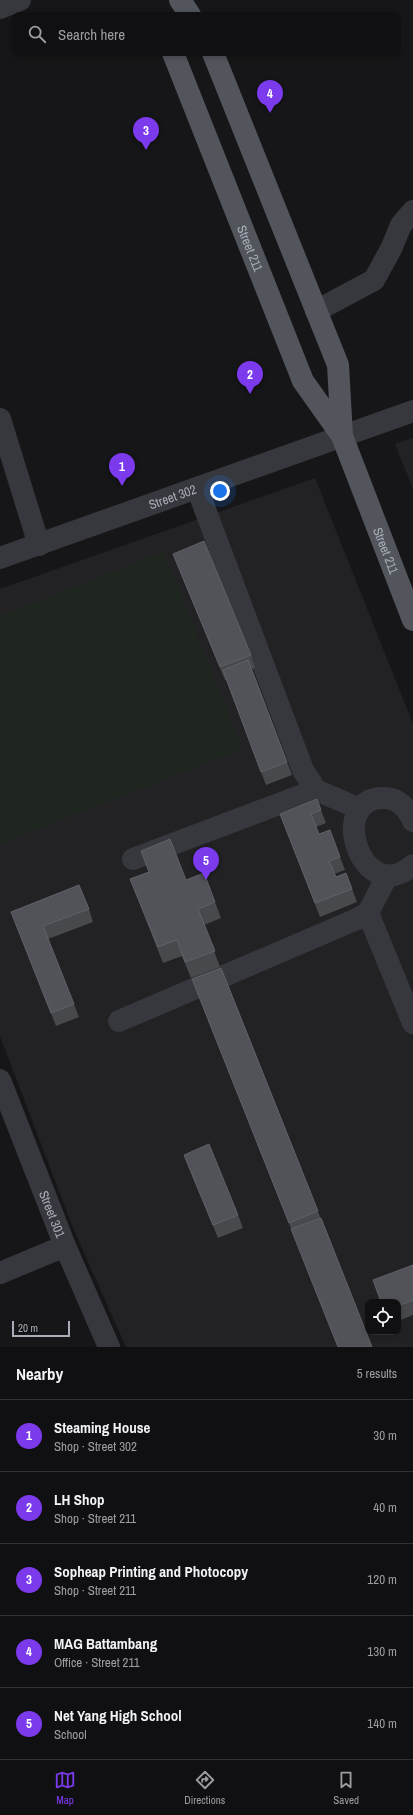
<!DOCTYPE html>
<meta charset="utf-8">
<style>
:root{--surface:#101012;--page:#19191b;--text:#f1f3f6;--muted:#9c9d9f;--line:#303032;--accent:#7c3aed}
body{margin:0;font-family:"Archivo Narrow",sans-serif;background:var(--page);color:var(--text)}
.controls{position:absolute;right:12px;bottom:12px;display:grid;overflow:hidden;border-radius:8px;box-shadow:0 2px 6px #0003}
.controls button{width:36px;height:36px;display:grid;place-items:center;padding:0;border:0;border-bottom:1px solid var(--line);background:var(--surface);color:var(--text);font:20px sans-serif}
.scale{position:absolute;left:12px;bottom:10px;width:58px;box-sizing:border-box;padding-left:4px;border:2px solid #a8adb8;border-top:0;font-size:11px;line-height:14px;white-space:nowrap;color:#a8adb8;-webkit-text-stroke:3px #111113;paint-order:stroke}
.you{position:absolute;left:220px;top:491px;width:14px;height:14px;margin:-10px;border:3px solid #fff;border-radius:50%;background:#1a73e8;box-shadow:0 0 0 6px #1a73e833}
.badge{display:grid;place-items:center;width:26px;height:26px;border-radius:50%;background:var(--accent);color:#fff;font-size:13px;font-weight:700}
.pin{position:absolute;translate:-50% -33px;filter:drop-shadow(0 1px 2px #0008)}
.pin::after{content:'';position:absolute;top:21px;width:14px;height:12px;background:inherit;clip-path:polygon(0 0,100% 0,50% 100%)}
.list{margin:0;padding:0;list-style:none}
h2{display:flex;justify-content:space-between;align-items:center;height:52px;margin:0;padding:0 16px;font-size:17px}
h2 small{font-size:13px;font-weight:400;color:var(--muted)}
.list li{display:grid;grid-template-columns:26px 1fr auto;gap:12px;align-items:center;box-sizing:border-box;height:72px;padding:0 16px;border-top:1px solid var(--line)}
.list b{display:block;font-size:15px;white-space:nowrap}
.list p{margin:0;font-size:13px;white-space:nowrap;color:var(--muted)}
.list em{font-size:13px;font-style:normal;color:var(--muted)}
.icon{flex:none;width:22px;height:22px;fill:none;stroke:currentColor;stroke-width:2;stroke-linecap:round;stroke-linejoin:round}
.map{position:relative;flex:none;width:413px;height:1347px;overflow:hidden}
.search{position:absolute;background:var(--surface);box-shadow:0 2px 6px #0003;left:12px;right:12px;top:12px;height:44px;display:flex;align-items:center;gap:10px;box-sizing:border-box;padding:0 14px;border-radius:8px;color:var(--muted);font-size:15px}
.sheet{height:412px;background:var(--surface)}
nav{display:flex;justify-content:space-around;align-items:center;box-sizing:border-box;height:56px;border-top:1px solid var(--line);background:var(--surface);font-size:11px;color:var(--muted)}
nav a{display:grid;justify-items:center;gap:2px}
nav .on{color:var(--accent)}
.map>svg:first-child{display:block}
.built{fill:#222225;fill-rule:evenodd}
.green{fill:#1e261f}
.lines{fill:none;stroke-linecap:round;stroke-linejoin:round}
.minor{stroke:#37383d;stroke-width:22}
.major{stroke:#53555c;stroke-width:22}
.wall{fill:#47494d}
.building{fill:#525359;stroke:#5f6168}
.labels{text-anchor:middle;stroke-width:3;stroke-linejoin:round;paint-order:stroke}
.street-label{font-size:13px;fill:#a8adb8;stroke:#111113}
</style>
<div class="map">
<svg width="413" height="1347" viewBox="0 0 413 1347">
<rect width="100%" height="100%" fill="#161618"/>
<g class="built">
<path d="M413,438V489L395,444Z"/>
<path d="M315,478L413,724V1347H126L73,1228L0,1036V589ZM368,1302H398V1332H368Z"/>
</g>
<path class="green" d="M164,552L242,749L0,844V616Z"/>
<g class="lines">
<g class="minor">
<path d="M0,8L20,0"/>
<path d="M316,311L374,280L391,249L401,225L413,211"/>
<path d="M0,419L39,545"/>
<path d="M197,488L303,770L316,790L360,809"/>
<path id="s1" d="M0,558L413,411"/>
<path d="M413,821C408,809 399,799 386,798C325,794 361,910 413,865"/>
<path d="M133,859L316,790"/>
<path d="M368,913L413,1023"/>
<path d="M119,1021L357,919L368,913L387,876"/>
<path id="s2" d="M0,1080L65,1246L109,1347"/>
<path d="M0,1273L65,1246"/>
</g>
<g class="major">
<path d="M180,0L190,15"/>
<path id="s3" d="M173,53L303,381L342,436L413,620"/>
<path d="M213,53L338,365L342,436"/>
</g>
</g>
<g class="wall">
<path d="M173,554L251,655L255,668L252,669L292,775L266,785L226,680H225L178,567Z"/>
<path d="M321,810L326,823L316,827L319,834L340,857L345,870L334,874L336,877L346,873L357,902L320,917L280,814Z"/>
<path d="M141,851L186,880L215,902L221,918L204,925L220,967L191,978L182,956L163,963L130,879L149,872Z"/>
<path d="M89,909L93,922L48,939L79,1017L56,1026L11,912Z"/>
<path d="M221,968L372,1347H338L192,979Z"/>
<path d="M184,1155L238,1215L243,1228L218,1238L189,1168Z"/>
<path d="M413,1265V1315L398,1321V1302Z"/>
</g>
<g class="building">
<path d="M204,541L251,655L220,667L173,554Z"/>
<path d="M248,660L287,762L261,772L223,670Z"/>
<path d="M317,799L321,810L311,814L319,834L330,830L340,857L329,861L336,877L346,873L352,889L315,903L280,814Z"/>
<path d="M170,839L186,880L204,873L215,902L198,909L215,951L185,962L177,940L158,947L130,879L149,872L141,851Z"/>
<path d="M79,885L89,909L43,926L74,1004L51,1013L11,912Z"/>
<path d="M221,968L318,1211L289,1223L192,979Z"/>
<path d="M209,1144L238,1215L213,1225L184,1155Z"/>
<path d="M321,1218L372,1347H338L291,1229Z"/>
<path d="M413,1265V1300L398,1306V1302H381L373,1280Z"/>
</g>
<g class="labels">
<g class="street-label">
<text dy="5" stroke="none"><textPath href="#s3" startOffset="210">Street 211</textPath></text>
<text dy="5" stroke="none"><textPath href="#s1" startOffset="183">Street 302</textPath></text>
<text dy="5" stroke="none"><textPath href="#s3" startOffset="543">Street 211</textPath></text>
<text dy="5" stroke="none"><textPath href="#s2" startOffset="144">Street 301</textPath></text>
</g>
</g>
</svg>
<div class="controls">
<button><svg class="icon" aria-label="locate" viewBox="0 0 24 24"><circle cx="12" cy="12" r="6"/><path d="M12 2v4M12 18v4M2 12h4M18 12h4"/></svg></button>
</div>
<div class="scale">20 m</div>
<div class="you"></div>
<div class="pin badge" style="left:122px;top:486px">1</div>
<div class="pin badge" style="left:250px;top:394px">2</div>
<div class="pin badge" style="left:146px;top:150px">3</div>
<div class="pin badge" style="left:270px;top:113px">4</div>
<div class="pin badge" style="left:206px;top:880px">5</div>
<div class="search"><svg class="icon" aria-label="search" viewBox="0 0 24 24"><circle cx="10" cy="10" r="6"/><path d="M15 15l6 6"/></svg>Search here</div>
</div>
<section class="sheet">
<h2>Nearby<small>5 results</small></h2>
<ul class="list">
<li><span class="badge">1</span><div><b>Steaming House</b><p>Shop · Street 302</p></div><em>30 m</em></li>
<li><span class="badge">2</span><div><b>LH Shop</b><p>Shop · Street 211</p></div><em>40 m</em></li>
<li><span class="badge">3</span><div><b>Sopheap Printing and Photocopy</b><p>Shop · Street 211</p></div><em>120 m</em></li>
<li><span class="badge">4</span><div><b>MAG Battambang</b><p>Office · Street 211</p></div><em>130 m</em></li>
<li><span class="badge">5</span><div><b>Net Yang High School</b><p>School</p></div><em>140 m</em></li>
</ul>
</section>
<nav>
<a class="on"><svg class="icon" aria-label="map" viewBox="0 0 24 24"><path d="M3 6l6-2 6 2 6-2v14l-6 2-6-2-6 2zM9 4v14M15 6v14"/></svg>Map</a>
<a><svg class="icon" aria-label="directions" viewBox="0 0 24 24"><path d="M12 3l9 9-9 9-9-9zM9 14v-3h6M13 9l2 2-2 2"/></svg>Directions</a>
<a><svg class="icon" aria-label="saved" viewBox="0 0 24 24"><path d="M7 4h10v16l-5-4-5 4z"/></svg>Saved</a>
</nav>
